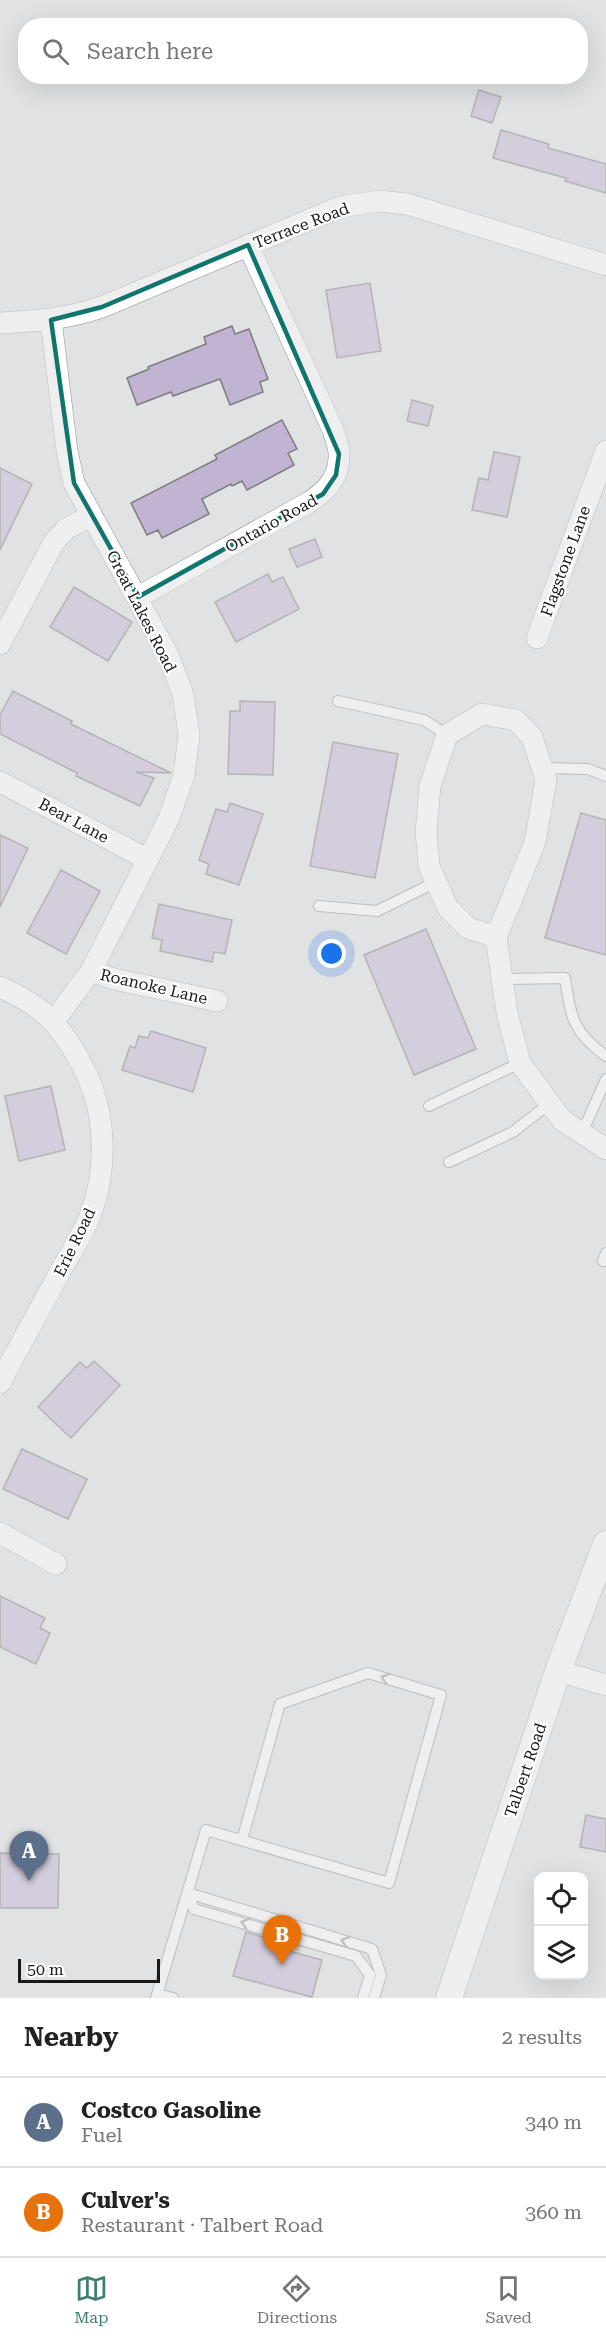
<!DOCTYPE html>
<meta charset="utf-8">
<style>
:root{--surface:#fff;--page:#f2f2f2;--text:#222;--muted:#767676;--line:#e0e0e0;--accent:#3e8070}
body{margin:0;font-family:"Roboto Serif",serif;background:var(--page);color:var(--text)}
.controls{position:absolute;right:18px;bottom:18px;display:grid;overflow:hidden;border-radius:12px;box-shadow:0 6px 24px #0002}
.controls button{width:54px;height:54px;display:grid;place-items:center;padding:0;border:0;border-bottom:2px solid var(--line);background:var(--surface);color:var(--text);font:30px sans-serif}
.scale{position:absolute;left:18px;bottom:15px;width:142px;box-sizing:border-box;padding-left:6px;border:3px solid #19191a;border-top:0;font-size:16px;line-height:21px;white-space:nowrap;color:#19191a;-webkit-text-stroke:4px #fff;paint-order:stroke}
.you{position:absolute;left:332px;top:954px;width:21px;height:21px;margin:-15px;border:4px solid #fff;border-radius:50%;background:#1a73e8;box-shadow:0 0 0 9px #1a73e833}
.badge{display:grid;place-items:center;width:39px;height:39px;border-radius:50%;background:var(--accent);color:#fff;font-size:20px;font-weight:700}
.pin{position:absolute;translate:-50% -50px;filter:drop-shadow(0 2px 3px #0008)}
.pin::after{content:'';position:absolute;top:32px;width:21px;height:18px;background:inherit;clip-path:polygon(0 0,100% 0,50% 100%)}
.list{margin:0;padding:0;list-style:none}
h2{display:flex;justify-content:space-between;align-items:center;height:78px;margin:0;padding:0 24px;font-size:26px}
h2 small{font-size:20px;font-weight:400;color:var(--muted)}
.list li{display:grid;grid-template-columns:39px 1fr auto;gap:18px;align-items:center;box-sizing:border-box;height:90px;padding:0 24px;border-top:2px solid var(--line)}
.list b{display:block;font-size:22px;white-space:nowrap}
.list p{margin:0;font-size:20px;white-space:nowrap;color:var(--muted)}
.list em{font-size:20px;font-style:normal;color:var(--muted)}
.icon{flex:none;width:33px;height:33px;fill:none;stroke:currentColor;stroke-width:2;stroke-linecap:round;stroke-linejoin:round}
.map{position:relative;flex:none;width:606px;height:1998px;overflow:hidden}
.search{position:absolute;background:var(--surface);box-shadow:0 6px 24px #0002;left:18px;right:18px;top:18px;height:66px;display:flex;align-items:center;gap:15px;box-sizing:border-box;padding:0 21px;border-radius:24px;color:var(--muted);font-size:22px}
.sheet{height:258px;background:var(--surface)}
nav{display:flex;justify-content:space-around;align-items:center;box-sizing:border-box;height:84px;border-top:2px solid var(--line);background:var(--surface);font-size:16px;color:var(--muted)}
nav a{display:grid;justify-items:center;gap:3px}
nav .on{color:var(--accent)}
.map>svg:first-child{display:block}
.building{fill:#c1b3d2;stroke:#7d7d7e;stroke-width:1.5}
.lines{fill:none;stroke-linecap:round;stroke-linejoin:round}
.service-casing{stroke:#8f9091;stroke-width:12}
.minor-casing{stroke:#8f9091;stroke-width:22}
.tertiary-casing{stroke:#8f9091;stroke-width:27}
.service{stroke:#fff;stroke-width:10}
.minor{stroke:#fff;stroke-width:21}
.tertiary{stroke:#fff;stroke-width:26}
.oneway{stroke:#989898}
.marked{fill:none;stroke:#0f766e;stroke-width:4.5;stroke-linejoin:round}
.labels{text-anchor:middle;stroke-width:4.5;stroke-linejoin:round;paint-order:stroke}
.street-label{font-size:16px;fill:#19191a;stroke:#fff}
</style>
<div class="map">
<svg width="606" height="1998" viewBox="0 0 606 1998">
<rect width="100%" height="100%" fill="#e1e2e4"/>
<g class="building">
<path d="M479,90L501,97L492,123L471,116Z"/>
<path d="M501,130L549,144L548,148L606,164V193L565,181L566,178L493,158Z"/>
<path d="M370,283L381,351L337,358L326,290Z"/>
<path d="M232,326L235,334L249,329L268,379L260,382L263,392L230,405L220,379L173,396L171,392L137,405L127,378L149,369L148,367L206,344L204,337Z"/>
<path d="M412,400L433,406L428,426L407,421Z"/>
<path d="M282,420L297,449L288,453L294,465L247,490L242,481L232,486L231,484L202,499L209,514L162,538L158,530L147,535L131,503L217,459L215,455Z"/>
<path d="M494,452L520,457L507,517L472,510L479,478L488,480Z"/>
<path d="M0,468L32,484L0,550Z"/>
<path d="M315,539L322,557L297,567L289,549Z"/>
<path d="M268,574L272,582L283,577L299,609L236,642L215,602Z"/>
<path d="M74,587L132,622L108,661L50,627Z"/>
<path d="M13,691L72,721L71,724L171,773L136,772L154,778L140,806L76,776L77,773L0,734V715Z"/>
<path d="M240,701L275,702L273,775L228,774L230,711H240Z"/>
<path d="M333,742L398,754L375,878L310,866Z"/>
<path d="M230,803L263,814L239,885L206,874L209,864L199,860L216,809L227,812Z"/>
<path d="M581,813L606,820V955L545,938Z"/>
<path d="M0,835L28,848L0,907Z"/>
<path d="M61,870L100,891L66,954L27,933Z"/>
<path d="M159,904L232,920L225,954L214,952L212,962L160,951L162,940L152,938Z"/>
<path d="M426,929L476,1049L414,1075L364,955Z"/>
<path d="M151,1031L206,1048L193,1092L122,1070L130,1046L135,1048L139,1036L148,1038Z"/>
<path d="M51,1086L65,1150L19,1161L5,1096Z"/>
<path d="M94,1361L120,1385L71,1438L38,1407L80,1362L87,1368Z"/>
<path d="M22,1449L87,1479L68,1519L3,1489Z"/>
<path d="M0,1596L45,1618L40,1628L50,1633L36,1664L0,1647Z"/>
<path d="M586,1815L606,1819V1852L580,1847Z"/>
<path d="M0,1853L59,1854L58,1908H0Z"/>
<path d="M246,1932L286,1944L285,1950L322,1960L312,1997L233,1976Z"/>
</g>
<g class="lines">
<g class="service-casing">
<g id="service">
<path d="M338,701L424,720L447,735"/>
<path d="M542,768L588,769L606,776"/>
<path d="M319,906L377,911L436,882"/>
<path d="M502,979L565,978C571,1016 572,1032 606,1056"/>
<path d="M429,1106L520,1063"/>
<path d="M582,1133L606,1079"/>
<path d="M449,1162L513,1132L550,1103"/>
<path d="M603,1261L606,1253"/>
<path d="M188,1893L372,1949L381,1975L374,1998"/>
<path d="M188,1893L194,1909L356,1956L370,1975L363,1998"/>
<path d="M158,1994L173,1998"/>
<path d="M156,1998L206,1830L389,1883L441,1695L368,1673L280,1704L242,1840"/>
</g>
</g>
<g class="minor-casing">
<g id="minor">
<path d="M51,320L67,451L74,483L168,655L183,694L189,735L184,775L169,818L91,971L54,1021"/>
<path d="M0,323C37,321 67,319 102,307L340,207L379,201L407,204L606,265"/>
<path d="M138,597L306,504C325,493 340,478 339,454C339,446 335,437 333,430L248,245"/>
<path d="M537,638L606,451"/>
<path d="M0,644L54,542L66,529L91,515"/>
<path d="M0,782L147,859"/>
<path d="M496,937L468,928L448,908L429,866L426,832L430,786L447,735L482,714L516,720L532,737L546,780L535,842L496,937L507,1013L520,1063L562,1120L606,1149"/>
<path d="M91,971L114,979L217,1001"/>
<path d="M0,987C44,1007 61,1024 83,1067C106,1111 108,1167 91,1213C84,1233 71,1252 61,1270C41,1308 19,1345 0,1383"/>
<path d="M0,1533L56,1564"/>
<path d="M558,1671L606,1685"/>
</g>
</g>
<g class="tertiary-casing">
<path id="tertiary" d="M449,1998L558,1671L606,1544"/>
</g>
<use href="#service" class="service"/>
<use href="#minor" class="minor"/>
<use href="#tertiary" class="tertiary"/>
</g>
<defs><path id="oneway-chevron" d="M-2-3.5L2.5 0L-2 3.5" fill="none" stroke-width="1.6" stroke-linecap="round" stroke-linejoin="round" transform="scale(1.5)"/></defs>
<g class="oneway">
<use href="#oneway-chevron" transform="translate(385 1678) rotate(-163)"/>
<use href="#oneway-chevron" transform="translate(245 1923) rotate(-164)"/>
<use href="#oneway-chevron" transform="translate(345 1941) rotate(-163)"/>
</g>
<path d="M0 0H606V1998H0ZM248,245L339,454L336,475L323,494L138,597L74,483L51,320L102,307Z" fill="#e1e2e4" fill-opacity=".55" fill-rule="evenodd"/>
<path class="marked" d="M248,245L339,454L336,475L323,494L138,597L74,483L51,320L102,307Z"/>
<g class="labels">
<g class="street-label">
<text transform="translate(301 225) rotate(-21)" y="6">Terrace Road</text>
<text transform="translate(271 523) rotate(-29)" y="6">Ontario Road</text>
<text transform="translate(565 561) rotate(-70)" y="6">Flagstone Lane</text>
<text transform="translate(142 611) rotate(63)" y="6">Great Lakes Road</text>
<text transform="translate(74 820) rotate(28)" y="6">Bear Lane</text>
<text transform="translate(154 986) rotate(13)" y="6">Roanoke Lane</text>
<text transform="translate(74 1242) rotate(-64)" y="6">Erie Road</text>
<text transform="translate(525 1770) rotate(-71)" y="6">Talbert Road</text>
</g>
</g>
</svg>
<div class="controls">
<button><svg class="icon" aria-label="locate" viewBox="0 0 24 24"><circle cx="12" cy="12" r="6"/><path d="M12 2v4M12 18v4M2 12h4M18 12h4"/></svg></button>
<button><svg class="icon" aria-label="layers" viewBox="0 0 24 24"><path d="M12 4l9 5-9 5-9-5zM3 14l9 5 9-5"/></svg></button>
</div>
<div class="scale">50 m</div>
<div class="you"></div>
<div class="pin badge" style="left:29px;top:1881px;background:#5c6f8a">A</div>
<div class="pin badge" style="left:282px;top:1965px;background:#e8710a">B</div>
<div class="search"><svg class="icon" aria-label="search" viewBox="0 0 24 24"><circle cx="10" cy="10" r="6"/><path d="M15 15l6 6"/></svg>Search here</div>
</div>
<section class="sheet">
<h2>Nearby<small>2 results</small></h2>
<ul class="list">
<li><span class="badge" style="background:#5c6f8a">A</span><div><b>Costco Gasoline</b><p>Fuel</p></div><em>340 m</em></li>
<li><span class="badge" style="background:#e8710a">B</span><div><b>Culver's</b><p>Restaurant · Talbert Road</p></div><em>360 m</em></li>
</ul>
</section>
<nav>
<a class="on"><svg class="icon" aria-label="map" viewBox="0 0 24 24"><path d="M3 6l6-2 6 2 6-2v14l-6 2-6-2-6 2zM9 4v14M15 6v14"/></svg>Map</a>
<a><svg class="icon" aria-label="directions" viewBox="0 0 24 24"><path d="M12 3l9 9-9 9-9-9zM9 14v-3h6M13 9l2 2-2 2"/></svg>Directions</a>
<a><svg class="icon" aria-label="saved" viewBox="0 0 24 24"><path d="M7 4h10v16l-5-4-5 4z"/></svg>Saved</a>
</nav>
